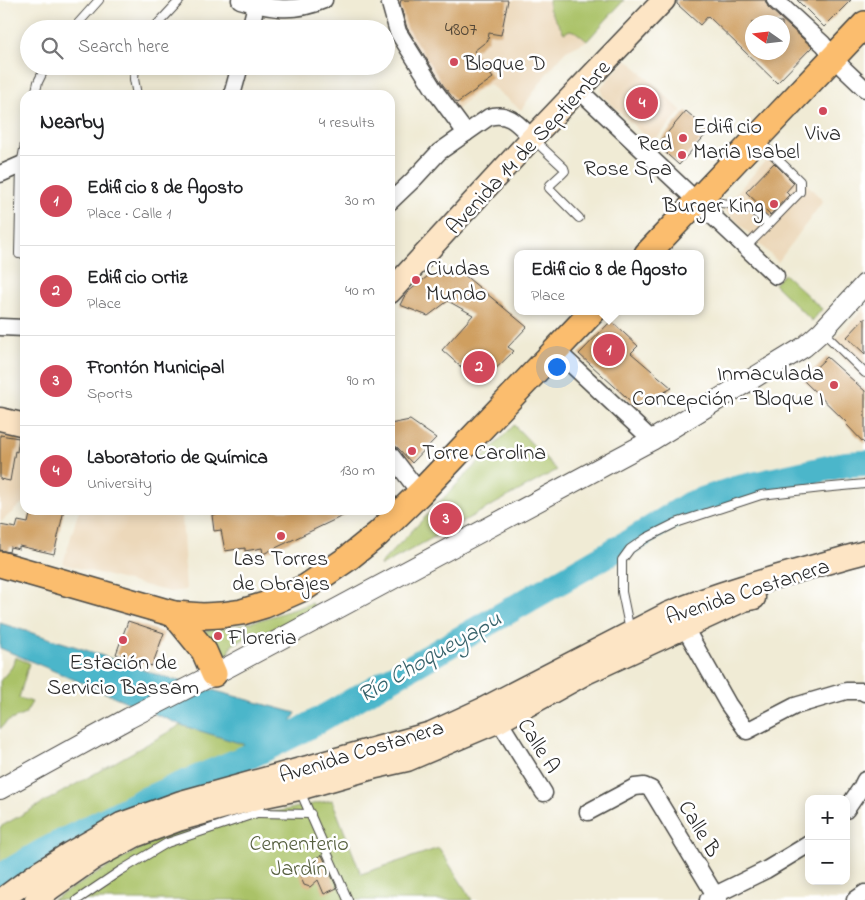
<!DOCTYPE html>
<meta charset="utf-8">
<style>
:root{--surface:#fff;--page:#f2f2f2;--text:#202124;--muted:#757577;--line:#e0e0e0;--accent:#d1495b}
body{margin:0;font-family:"Indie Flower",sans-serif;background:var(--page);color:var(--text)}
.controls{position:absolute;right:15px;bottom:15px;display:grid;overflow:hidden;border-radius:10px;box-shadow:0 2px 12px #0003}
.controls button{width:45px;height:45px;display:grid;place-items:center;padding:0;border:0;border-bottom:1px solid var(--line);background:var(--surface);color:var(--text);font:25px sans-serif}
.compass{position:absolute;left:745px;top:15px;width:45px;height:45px;border-radius:50%;background:var(--surface);box-shadow:0 2px 12px #0003;rotate:284deg}
.you{position:absolute;left:556px;top:366px;width:18px;height:18px;margin:-12px;border:4px solid #fff;border-radius:50%;background:#1a73e8;box-shadow:0 0 0 8px #1a73e833}
.badge{display:grid;place-items:center;width:32px;height:32px;border-radius:50%;background:var(--accent);color:#fff;font-size:16px;font-weight:700}
.pin{position:absolute;translate:-50% -50%;border:2px solid #fff;box-shadow:0 1px 5px #0006}
.popup{position:absolute;left:514px;top:250px;width:190px;height:65px;box-sizing:border-box;display:grid;place-content:center;border-radius:10px;background:var(--surface);filter:drop-shadow(0 1px 4px #0005);font-size:16px;white-space:nowrap;color:var(--muted)}
.popup b{font-size:19px;color:var(--text)}
.popup::after{content:'';position:absolute;left:50%;top:100%;margin-left:-10px;border:10px solid transparent;border-top-color:var(--surface)}
.list{margin:0;padding:0;list-style:none}
h2{display:flex;justify-content:space-between;align-items:center;height:65px;margin:0;padding:0 20px;font-size:21px}
h2 small{font-size:16px;font-weight:400;color:var(--muted)}
.list li{display:grid;grid-template-columns:32px 1fr auto;gap:15px;align-items:center;box-sizing:border-box;height:90px;padding:0 20px;border-top:1px solid var(--line)}
.list b{display:block;font-size:19px;white-space:nowrap}
.list p{margin:0;font-size:16px;white-space:nowrap;color:var(--muted)}
.list em{font-size:16px;font-style:normal;color:var(--muted)}
.icon{flex:none;width:28px;height:28px;fill:none;stroke:currentColor;stroke-width:2;stroke-linecap:round;stroke-linejoin:round}
.map{position:relative;flex:none;width:865px;height:900px;overflow:hidden}
.search{position:absolute;background:var(--surface);box-shadow:0 2px 12px #0003;left:20px;top:20px;width:375px;height:55px;display:flex;align-items:center;gap:12px;box-sizing:border-box;padding:0 18px;border-radius:28px;color:var(--muted);font-size:19px}
.panel{position:absolute;background:var(--surface);box-shadow:0 2px 12px #0003;left:20px;top:90px;width:375px;height:425px;border-radius:15px}
.map>svg:first-child{display:block}
.built{fill:#ecd8ba}
.green{fill:#aac268;stroke:#6a764a}
.water{fill:#4cb6ca;stroke:#3c707a}
.lines{fill:none;stroke-linecap:round;stroke-linejoin:round}
.river{stroke:#4cb6ca;stroke-width:26}
.building{fill:#cf9f61;fill-rule:evenodd}
.service-casing{stroke:#494844;stroke-width:10}
.minor-casing{stroke:#494844;stroke-width:19}
.tertiary-casing{stroke:#494844;stroke-width:22}
.secondary-casing{stroke:#494844;stroke-width:25}
.primary-casing{stroke:#494844;stroke-width:28}
.service{stroke:#fff;stroke-width:8}
.minor{stroke:#fff;stroke-width:16}
.tertiary{stroke:#fff;stroke-width:20}
.secondary{stroke:#fde5c5;stroke-width:22}
.primary{stroke:#fbbd6e;stroke-width:25}
.poi-dot{fill:#d1495b;stroke:#fff;stroke-width:2}
.labels{text-anchor:middle;stroke-width:5;stroke-linejoin:round;paint-order:stroke}
.number-label{font-size:20px;fill:#544838}
.poi-label{font-size:22px;fill:#2b2b2b;stroke:#fff;text-anchor:start}
.street-label{font-size:22px;fill:#2b2b2b;stroke:#fff}
.park-label{font-size:22px;fill:#576040;stroke:#fff}
.water-label{font-size:24px;font-style:italic;fill:#38636b;stroke:#fff}
</style>
<div class="map">
<svg width="865" height="900" viewBox="0 0 865 900">
<rect width="100%" height="100%" fill="#fff"/>
<filter id="ink" filterUnits="userSpaceOnUse"><feTurbulence type="fractalNoise" baseFrequency=".02" numOctaves="2"/><feDisplacementMap in="SourceGraphic" scale="10" xChannelSelector="R" yChannelSelector="G"/><feConvolveMatrix kernelMatrix="1 2 1 2 8 2 1 2 1" color-interpolation-filters="sRGB"/></filter>
<filter id="wash" filterUnits="userSpaceOnUse"><feTurbulence type="fractalNoise" baseFrequency=".0096" numOctaves="4" result="noise"/><feDisplacementMap in="SourceGraphic" scale="20" xChannelSelector="R" yChannelSelector="G"/><feGaussianBlur stdDeviation="1.12" result="paint"/><feColorMatrix in="noise" values="0 0 0 0 0 0 0 0 0 0 0 0 0 0 0 0 0 1.4 0 .05"/><feComposite in="paint" operator="in"/></filter>
<g filter="url(#wash)">
<rect width="100%" height="100%" fill="#f0ebd5"/>
<g class="built">
<path d="M392,0H624L587,41L566,51L547,73L521,110L489,84L477,91L455,111L402,35Z"/>
<path d="M627,59L682,111L652,143L602,95L601,87Z"/>
<path d="M775,150L823,201L778,262L723,208Z"/>
<path d="M865,308V381L830,345Z"/>
<path d="M0,430L25,435V501L1,522H0Z"/>
<path d="M79,510H225L182,513L186,590L170,592L63,564Z"/>
</g>
<g class="green">
<path d="M549,0H624L587,41L576,32L570,30L564,33L549,9Z"/>
<path d="M784,274L822,309L812,321L774,284Z"/>
<path d="M514,425L557,470L381,566L380,564Z"/>
<path d="M312,603L316,611L271,631H260L232,645L228,656L222,659L217,658L197,631C235,630 276,615 312,603Z"/>
<path d="M15,657L29,663L19,698L32,702L25,714L6,722L0,729V681L12,667Z"/>
<path d="M181,725L272,753L130,807L0,874V827Z"/>
<path d="M332,800L361,874L439,848L472,900H52L151,842L168,835Z"/>
</g>
<path class="water" d="M0,623L74,646L161,676L296,713L272,753L181,725L0,648Z"/>
<g class="lines">
<path class="river" d="M0,877L44,851L142,801L250,756L300,731L636,538L690,504L735,489L846,464L865,463"/>
</g>
<g id="blocks">
<g class="building">
<path d="M401,0H508L501,35L489,33L488,40L474,51L493,78L457,103L443,85L407,28L400,4Z"/>
<path d="M677,0H765L768,7L812,47L777,83L708,16L700,25L677,4ZM752,22H782V52H752Z"/>
<path d="M797,0H851L824,27Z"/>
<path d="M686,111L709,131L679,165L657,145Z"/>
<path d="M774,163L794,183L786,192L789,195L770,215L746,192Z"/>
<path d="M463,274L527,327L508,347L514,351L480,384L442,350L473,315L448,301L428,316L400,305L404,297L408,292L428,276Z"/>
<path d="M865,318V354L847,337Z"/>
<path d="M611,321L638,346L631,353L672,388L637,407L579,354Z"/>
<path d="M827,357L865,391V444L846,424L847,423L803,380Z"/>
<path d="M410,420L436,438L412,463L398,448L394,445L390,444V424Z"/>
<path d="M0,435L19,438L17,452L15,451L10,481L0,479Z"/>
<path d="M31,510H64L54,554L19,546V549L10,547L9,552L0,550V525L16,528L18,521L28,523Z"/>
<path d="M234,510H355L263,554L262,548L245,551V548L225,551L221,530L214,531L212,515L234,511Z"/>
<path d="M128,621L164,633L152,666L116,654Z"/>
<path d="M322,855L337,888L324,894L318,880L310,887L304,885L300,875L302,870L312,866L310,860Z"/>
</g>
</g>
</g>
<g filter="url(#ink)">
<use href="#blocks" fill-opacity="0" stroke="#494844" stroke-width="1"/>
<g class="lines">
<g class="service-casing">
<g id="service">
<path d="M73,29L99,0"/>
<path d="M153,29L180,0"/>
<path d="M135,66L134,79L137,95"/>
<path d="M35,95L38,82L46,66"/>
<path d="M534,140L564,168L565,171L563,173L550,185L549,188L579,218"/>
<path d="M703,201L730,204L751,209L769,224L800,192V181L758,140"/>
<path d="M746,247L769,224"/>
<path d="M19,254L21,165L25,144"/>
<path d="M822,331L865,373"/>
<path d="M630,631L622,592V560L630,549L646,538L676,523L761,495L822,488L865,484"/>
<path d="M300,791L348,900"/>
<path d="M257,813L311,814"/>
<path d="M77,900L120,871L167,843L257,813L263,800"/>
</g>
</g>
<g class="minor-casing">
<g id="minor">
<path d="M240,0C270,9 295,13 324,0"/>
<path d="M389,0L398,32L435,91L466,133"/>
<path d="M775,0L823,44L843,68L865,89"/>
<path d="M250,29L256,5"/>
<path d="M579,90L776,276"/>
<path d="M232,95L240,66"/>
<path d="M0,174L25,163"/>
<path d="M390,202L413,180L439,152L489,117C509,111 519,125 532,138"/>
<path d="M0,327L25,328"/>
<path d="M556,350L652,440"/>
<path d="M390,454L420,493"/>
<path d="M685,628L728,704L747,731L795,706L846,691H862L865,693"/>
<path d="M499,721L544,793"/>
<path d="M846,810L861,788L865,780"/>
<path d="M588,812L635,787L644,786L651,789L718,900"/>
<path d="M708,900L715,895L766,870L809,844"/>
<path d="M855,900L865,893"/>
</g>
</g>
<g class="tertiary-casing">
<path id="tertiary" d="M0,789L129,718L230,666L652,440L804,347L822,331L865,284"/>
</g>
<g class="secondary-casing">
<g id="secondary">
<path d="M390,292L532,138L664,0"/>
<path d="M0,419L25,425"/>
<path d="M1,900L35,875L70,853L121,824L181,802L431,733L483,709L667,614C731,587 799,571 865,552"/>
<path d="M36,900L51,888L94,858L135,836L178,820L265,796L299,789L376,767L407,760L499,721L586,673L744,600L754,598"/>
</g>
</g>
<g class="primary-casing">
<g id="primary">
<path d="M647,254L865,24"/>
<path d="M0,564L174,614L203,616L221,615L242,612L265,605L306,587L347,559L378,534L420,493L593,311"/>
<path d="M174,614L204,651L214,674"/>
</g>
</g>
<use href="#service" class="service"/>
<use href="#minor" class="minor"/>
<use href="#tertiary" class="tertiary"/>
<use href="#secondary" class="secondary"/>
<use href="#primary" class="primary"/>
</g>
</g>
<g class="poi-dot">
<circle cx="454" cy="62" r="5"/>
<circle cx="823" cy="111" r="5"/>
<circle cx="683" cy="138" r="5"/>
<circle cx="682" cy="155" r="5"/>
<circle cx="774" cy="204" r="5"/>
<circle cx="416" cy="280" r="5"/>
<circle cx="834" cy="385" r="5"/>
<circle cx="412" cy="451" r="5"/>
<circle cx="281" cy="536" r="5"/>
<circle cx="218" cy="636" r="5"/>
<circle cx="123" cy="640" r="5"/>
</g>
<g class="labels">
<g class="number-label">
<text x="461" y="35">4807</text>
</g>
<g class="poi-label">
<text x="464" y="70">Bloque D</text>
<text x="693" y="133">Edificio<tspan x="693" dy="25">Maria Isabel</tspan></text>
<text x="823" y="140" text-anchor="middle">Viva</text>
<text x="672" y="150" text-anchor="end">Red<tspan x="672" dy="25">Rose Spa</tspan></text>
<text x="764" y="212" text-anchor="end">Burger King</text>
<text x="426" y="275">Ciudas<tspan x="426" dy="25">Mundo</tspan></text>
<text x="824" y="380" text-anchor="end">Inmaculada<tspan x="824" dy="25">Concepción - Bloque I</tspan></text>
<text x="422" y="459">Torre Carolina</text>
<text x="281" y="565" text-anchor="middle">Las Torres<tspan x="281" dy="25">de Obrajes</tspan></text>
<text x="228" y="644">Floreria</text>
<text x="123" y="669" text-anchor="middle">Estación de<tspan x="123" dy="25">Servicio Bassam</tspan></text>
</g>
<g class="street-label">
<text transform="translate(527 146) rotate(-47)" y="8">Avenida 14 de Septiembre</text>
<text transform="translate(747 590) rotate(-18)" y="8">Avenida Costanera</text>
<text transform="translate(540 745) rotate(58)" y="8">Calle A</text>
<text transform="translate(361 750) rotate(-17)" y="8">Avenida Costanera</text>
<text transform="translate(701 828) rotate(59)" y="8">Calle B</text>
</g>
<g class="park-label">
<text x="299" y="850">Cementerio<tspan x="299" dy="25">Jardín</tspan></text>
</g>
<g class="water-label">
<text transform="translate(429 656) rotate(-30)" y="8">Río Choqueyapu</text>
</g>
</g>
</svg>
<div class="controls">
<button>+</button>
<button>−</button>
</div>
<svg class="compass" viewBox="-18 -18 36 36"><path d="M0-13l5 13h-10z" fill="#e53935"/><path d="M0 13l5-13h-10z" fill="#757577"/></svg>
<div class="you"></div>
<div class="pin badge" style="left:609px;top:350px">1</div>
<div class="popup"><b>Edificio 8 de Agosto</b>Place</div>
<div class="pin badge" style="left:479px;top:367px">2</div>
<div class="pin badge" style="left:446px;top:519px">3</div>
<div class="pin badge" style="left:642px;top:103px">4</div>
<div class="search"><svg class="icon" aria-label="search" viewBox="0 0 24 24"><circle cx="10" cy="10" r="6"/><path d="M15 15l6 6"/></svg>Search here</div>
<section class="panel">
<h2>Nearby<small>4 results</small></h2>
<ul class="list">
<li><span class="badge">1</span><div><b>Edificio 8 de Agosto</b><p>Place · Calle 1</p></div><em>30 m</em></li>
<li><span class="badge">2</span><div><b>Edificio Ortiz</b><p>Place</p></div><em>40 m</em></li>
<li><span class="badge">3</span><div><b>Frontón Municipal</b><p>Sports</p></div><em>90 m</em></li>
<li><span class="badge">4</span><div><b>Laboratorio de Química</b><p>University</p></div><em>130 m</em></li>
</ul>
</section>
</div>
